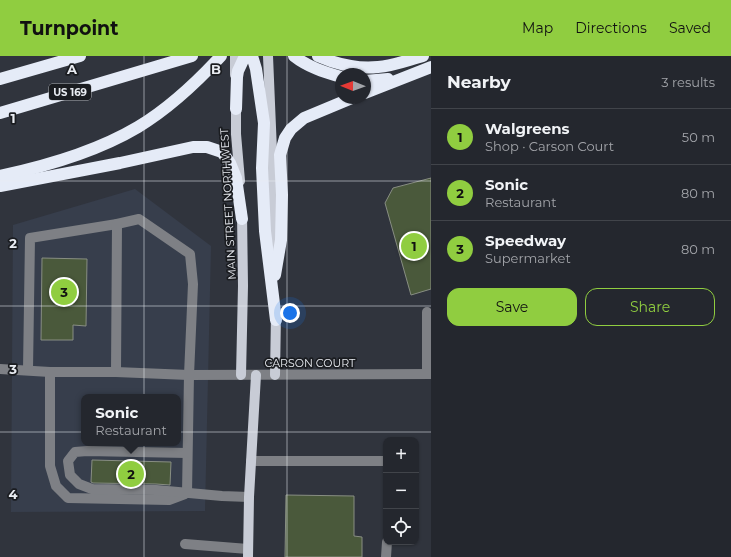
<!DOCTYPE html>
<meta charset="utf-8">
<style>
:root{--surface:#24272e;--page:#30333a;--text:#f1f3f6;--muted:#a3a5aa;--line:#41444a;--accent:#90cd40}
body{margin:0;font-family:Montserrat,sans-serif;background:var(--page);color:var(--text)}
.controls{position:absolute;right:12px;bottom:12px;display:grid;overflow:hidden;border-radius:8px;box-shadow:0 1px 3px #0004}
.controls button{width:36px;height:36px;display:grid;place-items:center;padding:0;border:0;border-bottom:1px solid var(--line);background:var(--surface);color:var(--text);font:20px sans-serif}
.compass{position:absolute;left:335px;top:12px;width:36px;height:36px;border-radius:50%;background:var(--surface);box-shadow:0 1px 3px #0004;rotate:271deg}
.you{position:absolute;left:290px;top:257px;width:14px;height:14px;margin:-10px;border:3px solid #fff;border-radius:50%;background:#1a73e8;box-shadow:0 0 0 6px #1a73e833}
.badge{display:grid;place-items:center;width:26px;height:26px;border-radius:50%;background:var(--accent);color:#111;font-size:13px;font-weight:700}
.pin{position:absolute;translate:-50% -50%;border:2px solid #fff;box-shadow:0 1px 4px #0006}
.popup{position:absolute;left:81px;top:338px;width:100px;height:52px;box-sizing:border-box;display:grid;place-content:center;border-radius:8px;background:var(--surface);filter:drop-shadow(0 1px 3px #0005);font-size:13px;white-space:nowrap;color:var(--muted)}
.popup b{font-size:15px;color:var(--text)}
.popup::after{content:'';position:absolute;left:50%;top:100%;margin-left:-8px;border:8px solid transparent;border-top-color:var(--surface)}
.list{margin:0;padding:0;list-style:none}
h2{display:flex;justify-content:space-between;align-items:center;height:52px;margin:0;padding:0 16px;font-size:17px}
h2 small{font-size:13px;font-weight:400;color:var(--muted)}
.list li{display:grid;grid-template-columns:26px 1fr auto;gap:12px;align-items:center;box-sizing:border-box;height:56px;padding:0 16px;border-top:1px solid var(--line)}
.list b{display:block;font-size:15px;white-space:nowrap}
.list p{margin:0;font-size:13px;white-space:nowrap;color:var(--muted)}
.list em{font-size:13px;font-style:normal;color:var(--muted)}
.actions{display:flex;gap:8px;padding:12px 16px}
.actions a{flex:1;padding:9px 0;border:1px solid var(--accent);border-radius:12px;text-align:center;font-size:14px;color:var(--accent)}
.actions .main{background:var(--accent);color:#111}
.icon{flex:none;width:22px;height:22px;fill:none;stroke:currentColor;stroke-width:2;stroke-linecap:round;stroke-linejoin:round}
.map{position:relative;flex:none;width:431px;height:501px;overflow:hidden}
header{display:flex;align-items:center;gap:24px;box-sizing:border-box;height:56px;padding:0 20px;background:var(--accent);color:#111}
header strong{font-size:19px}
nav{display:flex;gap:22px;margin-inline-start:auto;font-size:14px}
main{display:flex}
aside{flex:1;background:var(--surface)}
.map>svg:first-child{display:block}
.built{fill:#373e4c;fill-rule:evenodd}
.building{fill:#4a593b;stroke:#888e83}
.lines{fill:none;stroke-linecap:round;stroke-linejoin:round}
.minor{stroke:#7e8085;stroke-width:10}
.major{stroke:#c8ccd6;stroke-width:10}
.highway{stroke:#e5ebf7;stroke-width:12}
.grid{fill:none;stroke:#e9ecf2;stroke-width:1;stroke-opacity:0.55}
.labels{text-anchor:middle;stroke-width:3.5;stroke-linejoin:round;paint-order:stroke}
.shield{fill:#1a1c20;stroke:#abaeb3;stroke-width:1}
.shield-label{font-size:10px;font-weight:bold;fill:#e9ecf2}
.street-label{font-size:11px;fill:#e9ecf2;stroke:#1a1c20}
.grid-label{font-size:13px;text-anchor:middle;font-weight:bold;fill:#e9ecf2;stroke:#1a1c20;stroke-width:3.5;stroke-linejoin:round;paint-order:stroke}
</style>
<header>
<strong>Turnpoint</strong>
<nav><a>Map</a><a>Directions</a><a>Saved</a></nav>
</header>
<main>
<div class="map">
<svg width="431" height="501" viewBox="0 0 431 501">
<rect width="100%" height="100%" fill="#30343d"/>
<path class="built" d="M135,133L211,190L205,455L11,456L13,169ZM84,341H178V387H84Z"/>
<g class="building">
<path d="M431,122V233L411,239L385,147L393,132Z"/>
<path d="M42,202L87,203L86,270L73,269V284H41Z"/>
<path d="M92,404L171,406L170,429L156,428L93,427L91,426Z"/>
<path d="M286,439L354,440V480L362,481V501H285Z"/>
</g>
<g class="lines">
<g class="minor">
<path d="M427,256V318"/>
<path d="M0,313L50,316H116L189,319L431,318"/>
<path d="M28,314L30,182L117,168L139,163L190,198L193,228L189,319L187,437"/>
<path d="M50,316V410L56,430L68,442L169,444L185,438"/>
<path d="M116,316L117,168"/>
<path d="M187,397L87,395L75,396L68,405L70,419L79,428L92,433L156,434L222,440L249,441"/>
<path d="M251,405H386"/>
<path d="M185,488L248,493"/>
<path d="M386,501L387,486"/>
</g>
<g class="major">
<path d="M235,0V19"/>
<path d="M268,0L272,95L275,199"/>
<path d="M236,45V78L240,125"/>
<path d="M241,319L243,230L242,157"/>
<path d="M275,319L276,257"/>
<path d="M248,501L249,441L256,319"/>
</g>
<g class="highway">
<path d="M252,0L256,13L264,67L262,112L265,175L276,264"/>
<path d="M294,0C308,11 324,16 341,21"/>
<path d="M318,0C336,8 358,13 378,11C393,10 408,4 423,0"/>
<path d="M0,23L80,0"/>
<path d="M365,25L388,23"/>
<path d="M365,37L431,11"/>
<path d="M236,53L237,21L238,15L245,0"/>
<path d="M0,57L192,0"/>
<path d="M0,120C47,110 96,96 138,71C168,53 197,26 221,0"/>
<path d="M0,130L120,107L193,91H207L222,96L230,107L236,122L242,163"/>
<path d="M275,219L281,184L282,139L280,99L285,82L291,73L304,62L352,42"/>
</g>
</g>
<path class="grid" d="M144,0V501M287,0V501M0,125H431M0,250H431M0,376H431"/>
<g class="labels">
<rect class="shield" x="49" y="28" width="42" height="16" rx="3"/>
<g class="shield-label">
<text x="70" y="40">US 169</text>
</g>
<g class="street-label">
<text transform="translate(228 148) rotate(-93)" y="4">MAIN STREET NORTHWEST</text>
<text x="310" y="311">CARSON COURT</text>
</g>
</g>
<g class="grid-label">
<text x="72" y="18">A</text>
<text x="216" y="18">B</text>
<text x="13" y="67">1</text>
<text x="13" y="192">2</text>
<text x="13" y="318">3</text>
<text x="13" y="443">4</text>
</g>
</svg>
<div class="controls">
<button>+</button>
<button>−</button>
<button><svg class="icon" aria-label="locate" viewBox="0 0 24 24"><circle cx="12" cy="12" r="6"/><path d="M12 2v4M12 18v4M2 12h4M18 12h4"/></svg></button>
</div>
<svg class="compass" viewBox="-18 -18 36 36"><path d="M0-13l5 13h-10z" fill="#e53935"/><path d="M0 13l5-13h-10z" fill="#a3a5aa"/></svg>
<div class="you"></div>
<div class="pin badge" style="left:414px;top:190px">1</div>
<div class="pin badge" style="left:131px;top:418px">2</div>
<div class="popup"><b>Sonic</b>Restaurant</div>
<div class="pin badge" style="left:64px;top:236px">3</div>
</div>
<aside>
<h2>Nearby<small>3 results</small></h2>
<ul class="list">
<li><span class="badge">1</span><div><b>Walgreens</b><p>Shop · Carson Court</p></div><em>50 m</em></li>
<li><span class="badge">2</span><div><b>Sonic</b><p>Restaurant</p></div><em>80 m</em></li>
<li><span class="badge">3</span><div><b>Speedway</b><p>Supermarket</p></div><em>80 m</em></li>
</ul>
<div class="actions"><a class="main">Save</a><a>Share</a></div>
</aside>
</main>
